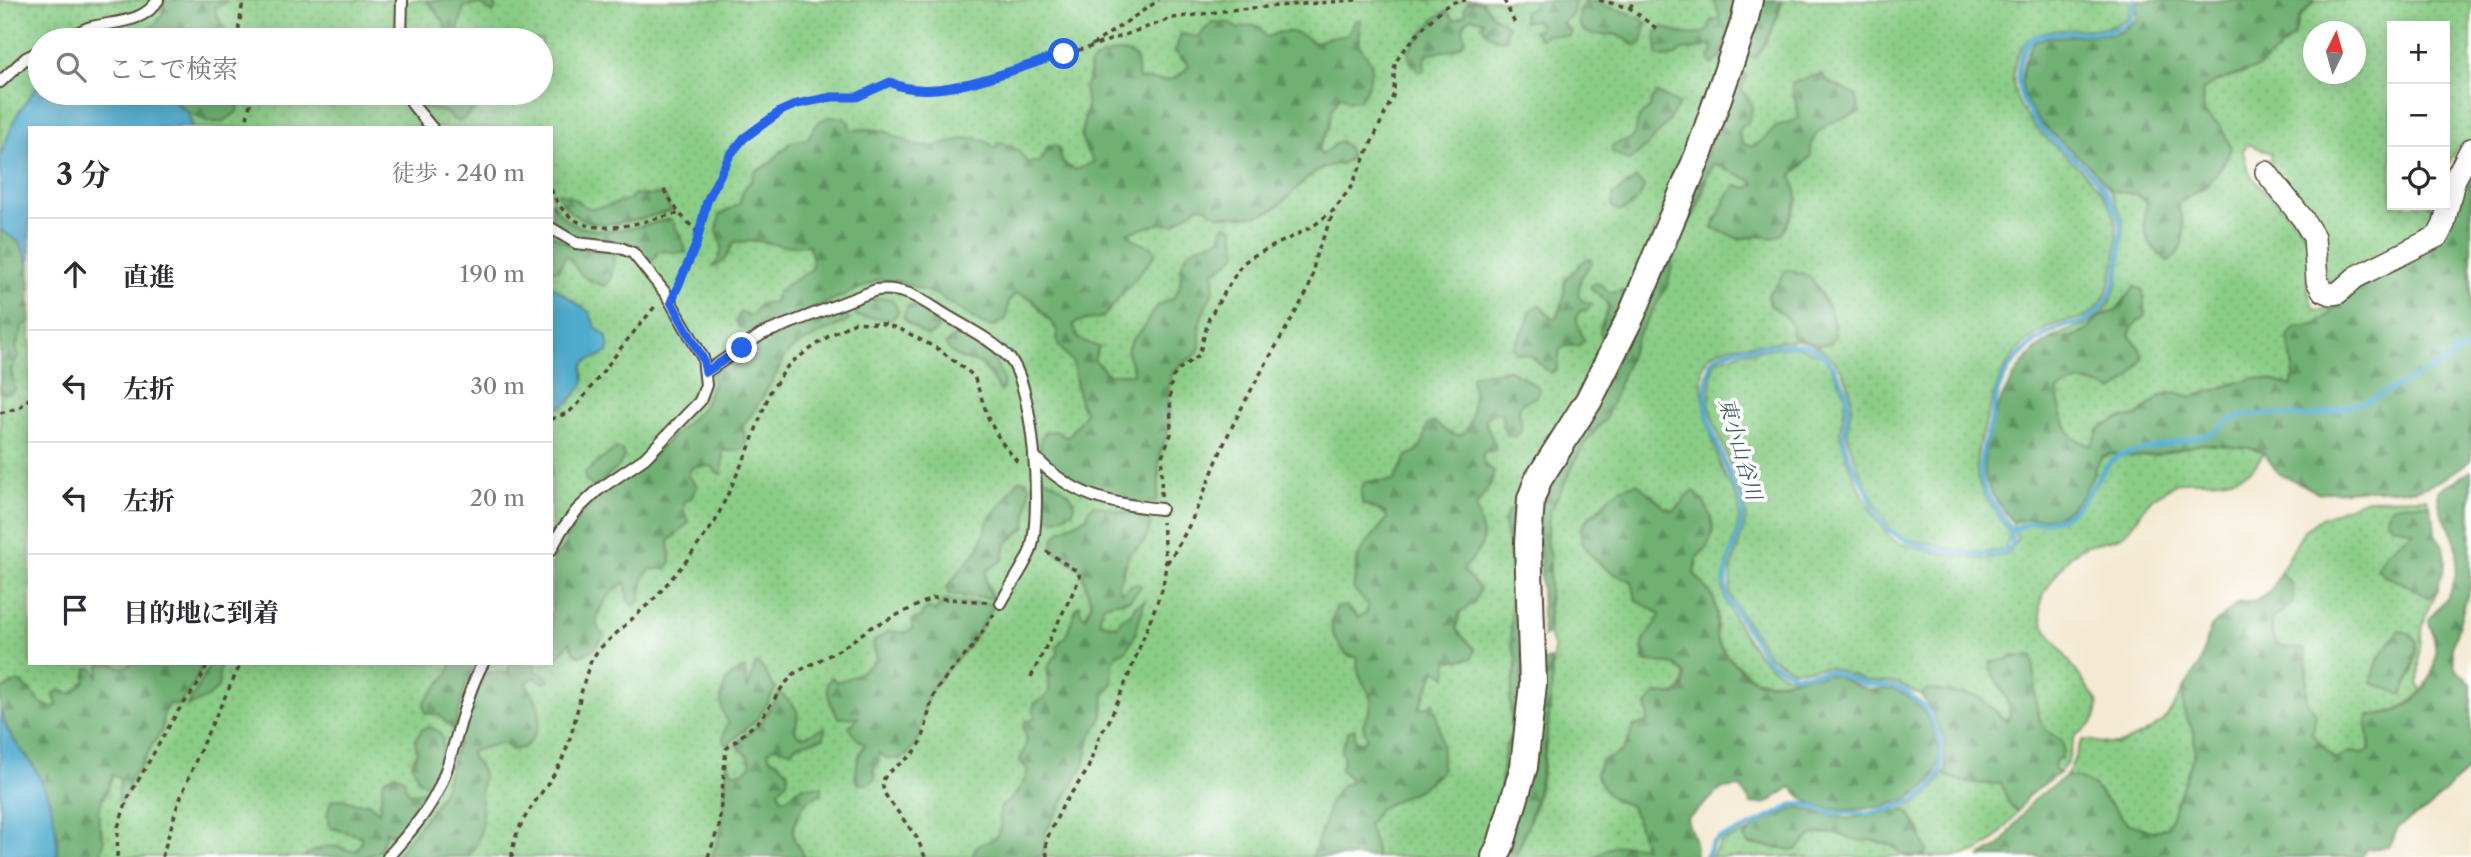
<!DOCTYPE html>
<html lang="ja">
<meta charset="utf-8">
<style>
:root{--surface:#fff;--page:#f7f7f7;--text:#2b2b33;--muted:#7c7c81;--line:#e1e1e2}
body{margin:0;font-family:"Libre Caslon Text","Noto Serif JP",serif;background:var(--page);color:var(--text)}
.controls{position:absolute;right:21px;top:21px;display:grid;overflow:hidden;border-radius:0px;box-shadow:0 4px 18px #0003}
.controls button{width:63px;height:63px;display:grid;place-items:center;padding:0;border:0;border-bottom:2px solid var(--line);background:var(--surface);color:var(--text);font:35px sans-serif}
.compass{position:absolute;left:2303px;top:21px;width:63px;height:63px;border-radius:50%;background:var(--surface);box-shadow:0 4px 18px #0003;rotate:5deg}
.stop{position:absolute;width:21px;height:21px;margin:-16px;border:5px solid #2563eb;border-radius:50%;background:#fff}
.stop.end{background:#2563eb;border-color:#fff;box-shadow:0 2px 7px #0008}
.list{margin:0;padding:0;list-style:none}
h2{display:flex;justify-content:space-between;align-items:center;height:91px;margin:0;padding:0 28px;font-size:30px}
h2 small{font-size:23px;font-weight:400;color:var(--muted)}
.list li{display:grid;grid-template-columns:46px 1fr auto;gap:21px;align-items:center;box-sizing:border-box;height:112px;padding:0 28px;border-top:2px solid var(--line)}
.list b{display:block;font-size:26px;white-space:nowrap}
.list em{font-size:23px;font-style:normal;color:var(--muted)}
.icon{flex:none;width:38px;height:38px;fill:none;stroke:currentColor;stroke-width:2;stroke-linecap:round;stroke-linejoin:round}
.map{position:relative;flex:none;width:2471px;height:857px;overflow:hidden}
.search{position:absolute;background:var(--surface);box-shadow:0 4px 18px #0003;left:28px;top:28px;width:525px;height:77px;display:flex;align-items:center;gap:18px;box-sizing:border-box;padding:0 24px;border-radius:38px;color:var(--muted);font-size:26px}
.panel{position:absolute;background:var(--surface);box-shadow:0 4px 18px #0003;left:28px;top:126px;width:525px;height:539px;border-radius:0px}
.map>svg:first-child{display:block}
.grass{fill:url(#grass-dots);stroke:#627c52;stroke-width:2;fill-rule:evenodd}
.forest{fill:url(#forest-firs);stroke:#556d48;stroke-width:2}
.water{fill:#4faccd;stroke:#456b76;stroke-width:2}
.lines{fill:none;stroke-linecap:round;stroke-linejoin:round}
.stream{stroke:#4faccd;stroke-width:5}
.service-casing{stroke:#574739;stroke-width:14}
.minor-casing{stroke:#574739;stroke-width:24}
.tertiary-casing{stroke:#574739;stroke-width:30}
.path{stroke:#574739;stroke-width:3.5;stroke-dasharray:5 5;stroke-linecap:butt}
.service{stroke:#fff;stroke-width:10}
.minor{stroke:#fff;stroke-width:21}
.tertiary{stroke:#fff;stroke-width:26}
.route{stroke:#2563eb;stroke-width:9}
.labels{text-anchor:middle;stroke-width:7;stroke-linejoin:round;paint-order:stroke}
.water-label{font-size:21px;font-style:italic;fill:#435e64;stroke:#fff}
</style>
<div class="map">
<svg width="2471" height="857" viewBox="0 0 2471 857">
<defs>
<pattern id="grass-dots" width="8" height="8" patternUnits="userSpaceOnUse" patternTransform="scale(1.75)"><rect width="8" height="8" fill="#8acd86"/><path d="M2 2h.1M6 6h.1" fill="none" stroke="#78b073" stroke-width="1.8" stroke-linecap="round"/></pattern>
<pattern id="forest-firs" width="22" height="20" patternUnits="userSpaceOnUse" patternTransform="scale(1.75)"><rect width="22" height="20" fill="#6fb073"/><path d="M5 1l3.5 6h-7zM16 11l3.5 6h-7z" fill="#5c8f5e"/></pattern>
</defs>
<rect width="100%" height="100%" fill="#fff"/>
<filter id="ink" filterUnits="userSpaceOnUse"><feTurbulence type="fractalNoise" baseFrequency=".0143" numOctaves="2"/><feDisplacementMap in="SourceGraphic" scale="14" xChannelSelector="R" yChannelSelector="G"/><feConvolveMatrix kernelMatrix="1 2 1 2 8 2 1 2 1" color-interpolation-filters="sRGB"/></filter>
<filter id="wash" filterUnits="userSpaceOnUse"><feTurbulence type="fractalNoise" baseFrequency=".00686" numOctaves="4" result="noise"/><feDisplacementMap in="SourceGraphic" scale="28" xChannelSelector="R" yChannelSelector="G"/><feGaussianBlur stdDeviation="1.57" result="paint"/><feColorMatrix in="noise" values="0 0 0 0 0 0 0 0 0 0 0 0 0 0 0 0 0 1.4 0 .05"/><feComposite in="paint" operator="in"/></filter>
<g filter="url(#wash)">
<rect width="100%" height="100%" fill="#f4ead3"/>
<g class="grass">
<path d="M0,0H1758L1756,57L1778,17L1782,0H2130L2131,6L2128,17C2122,21 2116,26 2109,27C2074,34 2026,17 2015,63C1997,135 2111,163 2116,227C2119,253 2112,304 2085,317C2078,320 2071,320 2064,322C2048,326 2031,337 2019,349C2001,368 1995,391 1988,415C1983,433 1975,452 1977,472C1978,498 2002,513 2010,536L2005,549C1985,557 1957,550 1937,545C1925,541 1907,542 1896,534C1883,525 1850,453 1848,436C1846,422 1854,407 1851,394C1846,370 1828,348 1804,341C1794,338 1778,342 1767,343C1753,344 1739,344 1725,348C1719,350 1711,354 1707,359C1692,380 1716,460 1728,482C1732,490 1738,495 1739,505C1742,532 1724,559 1723,587C1722,603 1752,649 1764,660C1773,670 1787,677 1801,678L1771,682L1754,679L1726,655L1716,637L1718,617L1713,597L1694,573L1698,556L1707,548L1679,507L1673,511L1664,507L1651,494L1610,495C1603,509 1585,516 1582,528C1577,547 1601,567 1616,575C1620,578 1627,578 1631,581C1642,589 1647,605 1660,614C1654,635 1638,632 1644,661L1676,665L1686,674C1682,698 1667,697 1647,705L1648,721L1633,727C1626,750 1624,753 1601,761L1614,801L1630,805C1638,817 1640,833 1646,847L1608,848L1595,857H1515C1524,837 1532,817 1538,795C1549,747 1549,697 1554,647L1548,633L1550,556L1546,542L1550,512L1579,453L1596,429L1605,420L1637,337L1653,311L1672,266L1670,256L1675,243L1697,209L1706,183L1707,171L1714,163C1728,172 1744,174 1756,184L1726,198L1723,209L1714,221L1739,239L1757,236L1773,238L1787,225L1798,201L1791,176L1804,164L1815,134L1825,126L1843,117L1860,113L1845,89L1829,83L1821,74L1792,94L1799,107L1800,118C1793,123 1785,122 1778,126C1765,134 1767,141 1751,147L1742,142L1738,130L1697,128L1612,336L1546,452L1518,741L1486,857H0ZM40,40H541V93H40ZM30,128H551V663H30ZM1777,285L1818,286C1821,296 1827,303 1831,313C1834,320 1833,328 1835,336L1818,345L1793,336C1793,318 1783,314 1770,305L1768,294Z"/>
<path d="M2316,0H2471V141L2457,148L2445,170V26H2392V205H2432L2433,225C2421,231 2418,241 2406,248L2329,283L2270,168L2271,153L2248,144L2243,150C2244,155 2245,161 2247,166C2256,193 2296,208 2308,244C2314,263 2300,285 2315,309L2323,310L2334,300L2331,315L2314,325L2295,327L2291,358L2294,374L2291,386L2272,380L2234,383L2206,394L2191,397L2175,392L2162,395L2137,416L2116,420L2100,428L2091,446L2073,439L2061,415L2057,391C2075,379 2081,381 2101,385L2140,349L2129,335L2133,326L2134,287L2116,310L2100,316L2092,326L2077,336L2049,340C2062,331 2077,330 2090,322C2123,302 2121,260 2123,227L2122,217L2110,190L2134,194L2147,201L2144,217L2177,255C2187,236 2185,223 2177,204L2210,184L2221,127L2204,113L2202,91L2215,82L2242,74L2278,49L2294,36L2299,18ZM2314,32H2356V74H2314Z"/>
<path d="M1794,346L1823,356L1832,368L1846,397L1840,432L1847,461L1875,519L1892,539L1901,544L1943,554L1987,560L2010,553L2017,539L2012,521L2022,520L2102,457C2116,451 2133,456 2150,455C2166,454 2182,447 2198,444C2212,442 2248,447 2263,452C2255,478 2225,481 2201,481C2194,481 2186,480 2180,482C2169,487 2152,497 2145,507C2138,516 2132,530 2122,536C2110,542 2094,541 2081,548C2067,556 2049,583 2042,598C2038,606 2040,615 2043,624L2097,701C2100,719 2089,728 2075,736L2067,763L2059,773L2053,769L2055,761L2061,757L2062,741C2023,722 2041,689 2032,656H2013L1990,670C2001,685 2011,699 2009,718L2006,721L1992,707L1928,689L1921,695L1897,683L1866,681L1829,667L1794,670L1770,657L1733,602L1730,594L1731,570L1746,519V504L1715,426L1709,403L1713,365L1716,360L1742,352Z"/>
<path d="M2426,498L2429,505H2399L2391,525L2415,531L2385,576L2405,584L2428,596L2437,591C2417,624 2421,648 2418,684L2423,692L2396,711L2369,716L2367,723L2370,750L2362,754L2350,752L2334,759L2310,732L2314,728L2307,702V661L2305,649C2279,648 2268,647 2272,618L2281,613L2291,582L2280,573L2304,531L2321,518L2367,499ZM2417,647L2412,673L2395,690L2372,682L2378,660L2383,653Z"/>
<path d="M2184,688L2183,703L2185,715L2194,732L2195,752L2168,826L2154,832L2127,823L2093,785L2078,778L2066,776C2074,765 2076,748 2083,740C2094,740 2104,745 2116,744C2123,744 2130,740 2136,737C2163,726 2172,713 2184,688Z"/>
<path d="M1944,773L1946,776L1981,784H2001L2013,809L2018,811C1984,857 1977,857 1919,857L1925,854L1921,832L1909,812L1900,810C1921,802 1932,793 1944,773Z"/>
<path d="M1750,832L1744,838C1768,849 1793,855 1813,834L1834,833L1861,841L1874,840L1890,845L1904,855L1916,857H1905L1903,855L1888,857H1710L1722,841Z"/>
</g>
<g class="forest">
<path d="M164,0H226L224,4L215,7L216,14L232,40H151L149,35L151,29L162,16Z"/>
<path d="M426,0H495L496,8L493,13L480,4L464,7L458,31L454,36L446,31L444,22Z"/>
<path d="M1480,0L1490,11L1491,15L1504,22L1507,26L1505,40C1495,40 1486,34 1482,25L1484,21L1471,17C1459,26 1465,30 1465,41C1454,54 1442,50 1428,53L1424,62L1425,68L1423,72L1419,71L1410,61L1408,50L1435,19L1446,11L1455,20L1465,15L1464,8L1467,3Z"/>
<path d="M1534,0H1575L1573,13L1562,23L1570,31V36L1547,34L1541,39L1533,31L1539,29L1540,24L1535,20L1523,22L1524,12L1534,7Z"/>
<path d="M1587,0C1595,0 1600,5 1609,7C1624,11 1634,14 1647,23L1642,42L1637,46C1630,44 1625,37 1617,35C1604,32 1582,41 1579,21C1578,12 1581,6 1587,0Z"/>
<path d="M1714,0L1737,1L1721,57L1712,65L1709,58L1713,51L1711,44L1699,49L1682,50L1676,55L1664,57L1657,55L1656,33L1663,27C1676,33 1695,39 1708,30L1711,21L1720,18Z"/>
<path d="M1758,0H1782C1777,21 1768,40 1756,57H1746Z"/>
<path d="M2137,0H2316L2299,18L2294,36L2259,67L2215,82L2202,91L2204,113L2221,127L2231,148C2221,176 2202,190 2177,204C2185,226 2189,245 2169,262C2154,250 2143,239 2144,218C2144,213 2147,207 2147,201L2134,194L2110,190C2079,142 1989,115 2034,41L2048,37L2113,34L2122,31L2137,19Z"/>
<path d="M1356,20H1360V46L1372,64C1370,78 1369,90 1358,101L1348,100L1341,95L1332,109L1329,128L1318,149L1321,155L1340,141L1349,149L1350,158C1342,167 1329,163 1319,170C1286,190 1284,220 1236,216C1224,215 1214,217 1206,207L1198,206L1174,224H1158L1127,233L1138,242L1152,247L1156,254L1104,316C1094,322 1082,318 1073,324L1078,339L1099,347L1094,359L1108,374H1133C1134,364 1126,358 1128,348C1130,338 1139,335 1144,327C1148,321 1151,313 1155,308C1160,303 1168,301 1174,297C1186,285 1175,264 1189,252C1198,244 1209,243 1219,239L1225,225L1233,227L1238,252C1232,262 1222,264 1214,273C1216,298 1205,301 1200,323C1197,333 1205,344 1196,354C1187,363 1174,365 1170,380C1166,394 1169,408 1169,422C1169,435 1161,446 1159,459C1158,473 1161,488 1156,501C1128,509 1053,481 1041,452C1038,445 1041,439 1045,432L1056,431L1065,437L1069,436L1086,412L1080,404L1073,363L1058,345L1057,330L1032,299L1016,293L1009,301L1006,319L992,327L980,323L937,295L898,281L881,279L789,319L763,322L747,331L739,328L736,321L740,312L748,316L754,313L759,304L774,302L778,291L811,270L813,261L809,245L784,246L757,241L734,242C728,252 726,264 713,267L720,257L722,246L717,231L720,215L739,204L744,189L752,180L754,172L769,164L791,142L807,139C810,135 814,127 818,123C829,114 850,113 850,130C861,129 872,128 883,131C899,135 912,148 929,147C955,145 972,127 995,148L1000,142L1017,149L1027,162H1040L1048,146L1058,147L1063,163L1076,170L1094,162L1086,150L1081,135L1087,106L1084,87L1088,82L1090,64C1103,54 1120,47 1135,57L1139,79C1160,80 1177,85 1189,65L1175,52L1181,34L1198,37L1212,22L1231,23L1238,29L1253,25L1260,27L1263,34L1268,37C1282,28 1302,31 1313,43L1330,37L1346,36Z"/>
<path d="M1743,71L1747,76L1741,89L1753,106L1748,123L1738,130L1742,142L1751,147C1767,141 1765,134 1778,126C1785,122 1792,123 1799,118C1798,105 1792,96 1792,83L1821,74L1829,83L1856,95L1860,113C1836,119 1809,127 1811,156L1792,176L1798,200L1782,234L1773,238L1757,236L1739,239L1713,228L1726,198L1736,185L1748,188L1755,184C1744,174 1727,172 1714,163C1704,174 1700,203 1691,219L1684,215L1734,74Z"/>
<path d="M170,93H234L239,105L237,112C233,115 228,119 223,121C208,127 175,107 170,93Z"/>
<path d="M420,93H486C487,107 471,112 461,121L454,120L445,112L422,108L419,102Z"/>
<path d="M1657,93L1679,104C1668,125 1648,147 1629,161L1612,152V146L1620,142L1629,140L1635,134L1639,117L1650,107L1651,101Z"/>
<path d="M2471,155V460L2442,480L2415,490H2358L2319,493L2278,473L2263,452L2250,448L2201,444L2156,455L2131,457L2112,453L2101,457L2083,495L2068,510L2056,517L2012,521C2004,509 1990,496 1986,481C1975,444 2012,359 2048,341C2057,336 2069,340 2079,335C2088,331 2092,323 2099,317C2104,313 2113,313 2118,309C2124,303 2129,294 2134,287L2143,290L2145,316L2133,326L2129,335L2140,349L2143,358C2134,373 2128,383 2112,391C2091,379 2078,378 2057,391L2061,415L2073,438L2091,446L2100,428L2116,420L2137,416L2162,395L2175,392L2191,397L2253,378L2272,380L2291,386L2294,374L2288,337L2295,327L2315,325L2330,315L2334,300L2436,243Z"/>
<path d="M1636,178L1644,186C1642,197 1630,210 1619,211L1612,207L1613,195Z"/>
<path d="M557,193C571,193 577,204 589,208C596,210 622,202 630,199L634,194L649,196L661,194L665,196L671,211C632,220 579,242 557,193Z"/>
<path d="M551,200C571,246 633,229 669,219L672,220L685,246L686,253L659,251L654,259L647,261C630,238 605,246 580,239C569,236 561,229 551,222Z"/>
<path d="M0,229L20,243L30,266V323L23,325L16,348L19,355L11,369L15,390L10,394L3,393L0,388Z"/>
<path d="M551,234L573,247L615,253L611,280L605,286C595,283 583,279 577,270C573,264 574,260 566,256L558,270H551Z"/>
<path d="M1670,256L1672,266L1668,285L1637,337L1605,420L1596,429L1579,453L1550,512L1546,542L1550,556L1548,633L1543,637L1538,508Z"/>
<path d="M1591,259V264L1581,278L1578,295L1582,301L1593,304L1587,310L1580,311L1576,318L1584,341L1578,346H1567L1560,349L1557,370L1550,373L1530,355L1517,353L1513,347L1526,326L1531,310L1540,305L1553,320C1565,309 1563,294 1565,280L1585,260Z"/>
<path d="M1786,270C1812,273 1812,277 1822,299C1825,304 1829,308 1831,314C1834,321 1833,328 1835,336L1830,343L1818,345L1792,336C1793,318 1783,314 1770,305L1768,294L1777,285Z"/>
<path d="M1596,283L1603,286L1610,293L1623,290C1627,307 1616,324 1609,339L1603,340C1595,329 1606,319 1608,307L1606,301L1591,289V285Z"/>
<path d="M881,298L891,299L897,308V314L892,319L859,317L855,314L854,309L858,302Z"/>
<path d="M919,305C931,313 951,325 928,336L909,324L903,317L908,306Z"/>
<path d="M837,312L845,314L849,320C832,329 805,339 790,351C782,357 781,366 776,374C766,392 756,410 743,425L746,443L740,451H723L722,475L716,472L712,466L692,467L688,476L698,486L691,498L684,502V511L689,522L669,541L671,562L666,569H651L644,576L640,601L633,605L628,601L626,582C611,590 595,609 597,627L604,636L594,649L580,656L574,652L570,642L557,658L551,660V562L553,558L565,547L568,533L582,512L601,493L645,463L703,407L713,385L712,374L768,338Z"/>
<path d="M960,332L993,356L1004,382L1001,392L981,363C966,361 953,358 945,344Z"/>
<path d="M1506,369C1512,370 1535,385 1540,389L1536,397C1532,400 1522,401 1520,406C1516,415 1526,423 1518,436H1508L1503,428L1502,414L1495,412L1485,420C1487,431 1495,439 1496,449L1492,452L1486,450L1482,456L1485,466L1494,471L1492,482L1476,507C1484,542 1490,541 1462,570L1480,589L1474,603L1460,612L1456,629L1475,650L1472,658L1448,661L1447,677L1436,669L1419,708L1428,707L1433,702C1440,726 1444,747 1441,772L1420,789L1380,808L1368,825L1376,850V857H1312L1327,814L1330,801L1342,785L1351,783L1349,777L1340,770L1344,760L1341,750L1349,731L1355,729V740L1362,743L1367,738L1363,725C1365,720 1369,714 1370,709C1376,688 1354,685 1358,658L1347,655C1334,639 1325,627 1337,607L1345,606L1358,617L1366,613L1368,605L1353,589L1358,557L1366,544L1387,519L1385,513L1362,503C1357,472 1374,483 1394,481L1407,456L1417,451L1423,443L1427,425L1435,422C1467,453 1473,423 1473,393C1473,386 1470,384 1472,376C1483,371 1494,375 1506,369Z"/>
<path d="M616,448L623,451L624,457L618,467L596,486L592,487L585,479L586,472Z"/>
<path d="M2471,471L2470,586L2452,648L2455,668L2471,684V766L2430,807L2398,827L2388,847L2366,849L2362,857H1980L2000,846L2032,801L2066,776L2078,778L2093,785L2127,823L2154,832L2168,826L2195,752L2194,732L2185,715L2183,703L2184,688L2200,664L2211,627L2239,602H2254L2271,591L2280,573C2292,583 2295,589 2292,604L2272,618C2268,647 2279,648 2305,649L2307,661V702L2316,713L2314,728L2311,732L2334,759L2350,752L2362,754L2370,750L2367,722L2369,716C2377,714 2387,714 2396,711C2421,703 2438,672 2435,646C2435,637 2430,629 2429,620C2434,613 2439,608 2444,602C2457,585 2462,553 2452,533C2444,518 2438,509 2438,491Z"/>
<path d="M1040,475C1053,484 1079,491 1073,511L1057,519L1050,517L1038,526Z"/>
<path d="M1019,480L1027,481L1030,486L1026,527L1006,544L1003,560L986,571V581L992,598L949,595L946,588L979,548L988,521Z"/>
<path d="M1637,483L1664,507L1673,511C1682,506 1683,495 1694,491C1709,507 1721,527 1706,548C1705,549 1699,555 1698,556C1696,560 1695,568 1694,573C1699,581 1709,590 1713,598C1719,611 1715,623 1716,635C1717,648 1742,673 1753,679C1777,691 1803,672 1827,674C1841,675 1853,686 1867,689C1876,691 1885,688 1894,690C1909,693 1922,708 1929,721C1959,779 1917,804 1865,809C1845,811 1819,811 1803,798C1799,795 1795,790 1791,787L1767,803L1751,804L1741,787L1721,789L1697,811L1687,818C1689,832 1700,843 1694,857H1595C1614,844 1623,843 1645,847C1640,833 1638,817 1630,805C1611,800 1602,792 1596,773L1601,761C1624,753 1626,750 1633,727L1648,721L1647,705L1655,694L1675,695L1684,687L1685,674L1676,665L1644,661C1638,632 1654,635 1660,614L1636,600L1632,581C1613,575 1575,552 1582,528C1586,516 1598,513 1606,504C1608,501 1608,498 1611,495C1618,489 1629,486 1637,483Z"/>
<path d="M1523,498L1522,702L1505,798L1501,792L1502,770L1506,745L1512,733L1510,701L1517,659L1512,646L1511,629L1512,569L1504,523L1507,513Z"/>
<path d="M2419,504L2429,505L2434,520L2435,534L2443,546L2445,562L2437,591L2428,597L2405,584L2385,576L2377,568L2386,553L2414,531L2391,525L2386,518L2391,507L2399,505Z"/>
<path d="M1094,505C1111,508 1128,515 1146,516C1157,529 1140,549 1128,554C1128,567 1119,576 1119,589L1122,592L1132,585L1139,584L1141,587L1129,600C1111,605 1100,597 1100,622L1117,626L1122,618L1131,614L1135,606L1145,601L1134,637L1126,651L1117,654L1113,663L1112,684L1104,696L1103,716L1090,738L1084,765L1045,833L1044,857H972L976,847C982,843 990,842 996,837C1005,828 998,820 1000,810C1001,803 1007,803 1011,799C1017,794 1027,777 1028,770L1020,761L1027,740L1023,727L1025,721L1032,720L1035,716L1033,710L1035,703C1058,693 1046,684 1048,668C1049,662 1055,658 1058,653L1057,646L1066,636L1076,608L1079,605L1081,613L1085,617C1097,596 1088,601 1085,583C1084,579 1084,575 1083,571L1053,550C1050,530 1072,525 1087,517L1089,509Z"/>
<path d="M943,601L995,604C984,621 975,640 961,655C950,666 938,679 930,693C919,713 925,737 908,754C901,761 886,760 879,753V761L873,770L876,775C873,784 868,784 859,784L855,779C858,765 856,756 865,745L855,737L849,727L859,717L839,718C833,710 826,694 827,683L832,677L836,682C850,679 867,669 876,660L873,642L889,631L906,633L912,629V620L921,617L925,610L931,609L935,612Z"/>
<path d="M2399,630C2423,636 2416,644 2413,663C2411,676 2408,684 2401,695C2392,688 2381,688 2371,683L2378,660Z"/>
<path d="M2032,655C2040,689 2024,722 2062,741L2064,749L2061,757L2055,761L2054,769L2059,773L2027,797L2018,811C2007,807 2006,793 2001,784L1967,783L1946,776L1944,738L1932,712L1921,695L1928,689L1977,696L2006,721L2009,718C2012,692 1990,681 1990,662C2005,661 2016,656 2032,655Z"/>
<path d="M1550,659C1554,676 1551,696 1549,714C1544,766 1536,809 1515,857H1504L1540,662Z"/>
<path d="M101,663C112,663 124,672 133,663H204L195,682L179,705L169,704L163,716L162,731L150,748L143,764L131,777L126,795L121,802L118,800L120,779L113,775L98,811L99,823L104,841L101,857H57L58,836L36,770L8,734L0,709V690L18,682C34,687 38,712 57,706L54,693L61,690L72,694L85,681L87,668H92L98,676Z"/>
<path d="M211,663H220L218,688L208,697L187,707Z"/>
<path d="M452,663H480L466,684L454,730L439,715L425,713L424,702L448,674Z"/>
<path d="M509,663H535L536,672L544,674L549,681L545,683L534,677L526,684C543,704 545,728 525,747L512,750L504,744L493,745L470,752C472,760 479,764 482,771C485,778 480,786 481,793C483,817 485,836 468,857H395L433,808L443,791L468,709L483,673H508Z"/>
<path d="M756,663L762,667L773,686L776,688L759,717L727,745L723,741L724,732L729,723C714,704 721,675 745,668L746,688H748Z"/>
<path d="M780,693C797,707 801,709 795,730L798,735L805,736L825,727L824,738L797,745L791,751L774,747L768,752L770,758L780,763L788,772L787,782L778,790L780,796L785,799L803,786L822,787L821,794C808,799 803,803 798,816C789,837 793,838 805,857H712L722,827L727,760L732,772C741,773 746,772 751,765L748,756L736,745L761,722Z"/>
<path d="M428,727C431,728 437,730 439,732C448,742 438,778 427,784L419,782L412,764L417,752L415,741L422,729Z"/>
<path d="M395,774L405,779V785L408,792L417,793L426,790C427,808 412,828 395,835L386,831L380,851L364,857H303C312,850 326,845 338,847C345,848 348,852 355,851L361,843V836L330,828C326,817 327,810 332,800L343,799L353,803H368L379,812L384,779Z"/>
<path d="M1799,807C1815,811 1831,817 1848,818C1868,818 1889,808 1909,812L1927,849L1925,854L1919,857L1904,855L1890,845L1874,840L1861,841L1834,833L1813,834L1796,850L1748,844L1744,838L1760,823Z"/>
</g>
<g class="water">
<path d="M40,82V93H170L178,106L188,112L193,128H30V266L20,243L0,229V156L16,116Z"/>
<path d="M551,285L589,312L596,327L607,337L609,351C601,358 588,358 584,364C581,370 584,375 584,381C583,387 581,386 578,391C570,402 566,407 551,409Z"/>
<path d="M0,709C8,741 22,746 36,771C51,797 58,828 57,857H0Z"/>
</g>
<g class="lines">
<g class="stream">
<path d="M2012,530C2018,528 2025,524 2032,523C2043,521 2054,522 2064,516C2089,503 2095,472 2118,456L2214,433L2229,421L2245,415L2270,414L2306,417L2327,413L2369,400L2429,371L2471,345"/>
<path d="M1706,857L1713,843L1720,838L1746,829L1794,805L1804,804L1834,813L1868,814L1894,808L1917,799L1930,789L1941,772V746L1939,736L1926,709L1907,692L1896,687L1865,684L1830,671L1796,675L1770,662L1764,655L1728,600C1717,569 1745,537 1743,506C1742,494 1734,487 1730,477C1721,453 1707,425 1706,399C1705,387 1709,374 1711,362C1725,347 1747,348 1766,346C1800,343 1821,341 1838,375C1842,382 1848,390 1848,399C1848,412 1844,424 1844,437C1846,455 1855,470 1865,486C1870,495 1872,506 1877,515C1893,543 1927,548 1956,552C1975,555 1997,561 2012,546C2014,521 1995,511 1985,491C1974,465 1987,439 1993,414C1995,405 1996,397 1999,388C2009,360 2034,338 2062,327C2070,324 2080,325 2087,320C2117,302 2121,261 2121,230C2121,219 2115,209 2110,200C2107,194 2103,187 2099,182C2069,147 2010,121 2019,66C2021,56 2025,44 2034,38C2056,24 2142,49 2134,0"/>
</g>
</g>
</g>
<g filter="url(#ink)">
<g class="lines">
<g class="service-casing">
<g id="service">
<path d="M63,40C71,36 80,31 88,28C113,21 143,24 158,0"/>
<path d="M401,40L402,0"/>
<path d="M0,82L26,58L40,51"/>
<path d="M408,93L413,105L432,128"/>
<path d="M551,228L576,243L621,248L633,253L666,294L703,358L706,385L700,401L645,458L598,490L577,510L561,531L551,550"/>
<path d="M706,372L762,334L876,290C907,286 924,302 949,317C969,329 994,341 1010,359C1034,387 1043,517 1030,552C1023,569 1010,586 1001,603"/>
<path d="M1035,457C1072,496 1109,504 1161,509"/>
<path d="M388,857C407,835 428,813 440,786C457,746 462,702 483,663"/>
</g>
</g>
<g class="minor-casing">
<path id="minor" d="M2266,172L2303,219L2314,237L2317,281L2323,291L2331,294L2338,293L2356,277L2438,236L2444,224L2454,181L2471,149"/>
</g>
<g class="tertiary-casing">
<path id="tertiary" d="M1495,857L1501,844L1524,767L1533,684L1528,543L1531,499L1538,480L1589,400L1632,314L1698,156L1744,23L1749,0"/>
</g>
<g class="path">
<path d="M1504,0L1516,26"/>
<path d="M1599,0L1630,8L1657,29"/>
<path d="M1630,8L1634,0"/>
<path d="M237,40L243,0"/>
<path d="M1092,45L1159,0"/>
<path d="M245,128L250,104L245,93"/>
<path d="M551,189C574,249 633,223 679,213"/>
<path d="M664,190L679,213L697,232"/>
<path d="M678,288C683,275 690,262 695,248C698,239 699,227 702,217C718,167 746,121 798,104C818,97 836,100 856,97C869,96 878,85 890,82L905,89H933L1006,73L1042,59L1087,48L1173,18L1239,9L1356,0"/>
<path d="M0,413L19,408L30,398"/>
<path d="M551,419L568,413L579,403L624,344L657,304"/>
<path d="M1161,496L1162,456L1171,434L1170,388L1173,377L1178,370L1199,355L1209,318L1242,264L1253,256L1312,227L1335,209L1351,187L1393,96C1396,85 1392,72 1396,62C1401,51 1434,15 1445,7C1451,2 1458,1 1466,0"/>
<path d="M1167,563C1194,525 1208,479 1227,437C1251,387 1280,340 1307,292L1312,279L1315,258L1334,211"/>
<path d="M1031,677L1080,578L1078,572L1043,549"/>
<path d="M117,857L118,827L128,798L178,711L197,686L208,663"/>
<path d="M162,857L178,804L203,743L241,663"/>
<path d="M512,857C513,824 540,798 556,771C576,738 577,696 591,661L598,650L655,598L687,560L715,522L749,448L770,392L789,364L829,336L855,322L885,324L904,331L938,349L974,376L989,420L1000,440L1020,465"/>
<path d="M708,857L719,826L726,749L761,719L783,686L795,673L841,649L870,628L933,598L989,602"/>
<path d="M925,857L917,838L884,793L882,782C889,767 907,762 917,749C929,732 926,706 938,688C948,673 962,660 973,646C980,636 987,625 994,614"/>
<path d="M1047,857L1046,842L1049,834L1063,805L1087,771L1100,735L1108,723L1128,677L1163,587L1166,564L1162,522"/>
</g>
<use href="#service" class="service"/>
<use href="#minor" class="minor"/>
<use href="#tertiary" class="tertiary"/>
</g>
</g>
<g class="lines" filter="url(#ink)">
<path class="route" d="M742,348L706,372L703,359L671,302L696,245L707,201L730,155L744,138L781,111L797,104L832,97H857L890,82C935,106 1018,66 1064,54"/>
</g>
<g class="labels">
<g class="water-label">
<text transform="translate(1740 449) rotate(74)" y="7">東小山谷川</text>
</g>
</g>
</svg>
<div class="controls">
<button>+</button>
<button>−</button>
<button><svg class="icon" aria-label="locate" viewBox="0 0 24 24"><circle cx="12" cy="12" r="6"/><path d="M12 2v4M12 18v4M2 12h4M18 12h4"/></svg></button>
</div>
<svg class="compass" viewBox="-18 -18 36 36"><path d="M0-13l5 13h-10z" fill="#e53935"/><path d="M0 13l5-13h-10z" fill="#7c7c81"/></svg>
<div class="stop" style="left:1064px;top:54px"></div>
<div class="stop end" style="left:742px;top:348px"></div>
<div class="search"><svg class="icon" aria-label="search" viewBox="0 0 24 24"><circle cx="10" cy="10" r="6"/><path d="M15 15l6 6"/></svg>ここで検索</div>
<section class="panel">
<h2>3 分<small>徒歩 · 240 m</small></h2>
<ul class="list">
<li><svg class="icon" aria-label="ahead" viewBox="0 0 24 24"><path d="M12 20V5M6 11l6-6 6 6"/></svg><div><b>直進</b></div><em>190 m</em></li>
<li><svg class="icon" aria-label="left" viewBox="0 0 24 24"><path d="M17 20v-9H6M10 6l-5 5 5 5"/></svg><div><b>左折</b></div><em>30 m</em></li>
<li><svg class="icon" aria-label="left" viewBox="0 0 24 24"><path d="M17 20v-9H6M10 6l-5 5 5 5"/></svg><div><b>左折</b></div><em>20 m</em></li>
<li><svg class="icon" aria-label="arrive" viewBox="0 0 24 24"><path d="M6 21V4h12l-3 4 3 4H6"/></svg><div><b>目的地に到着</b></div></li>
</ul>
</section>
</div>
